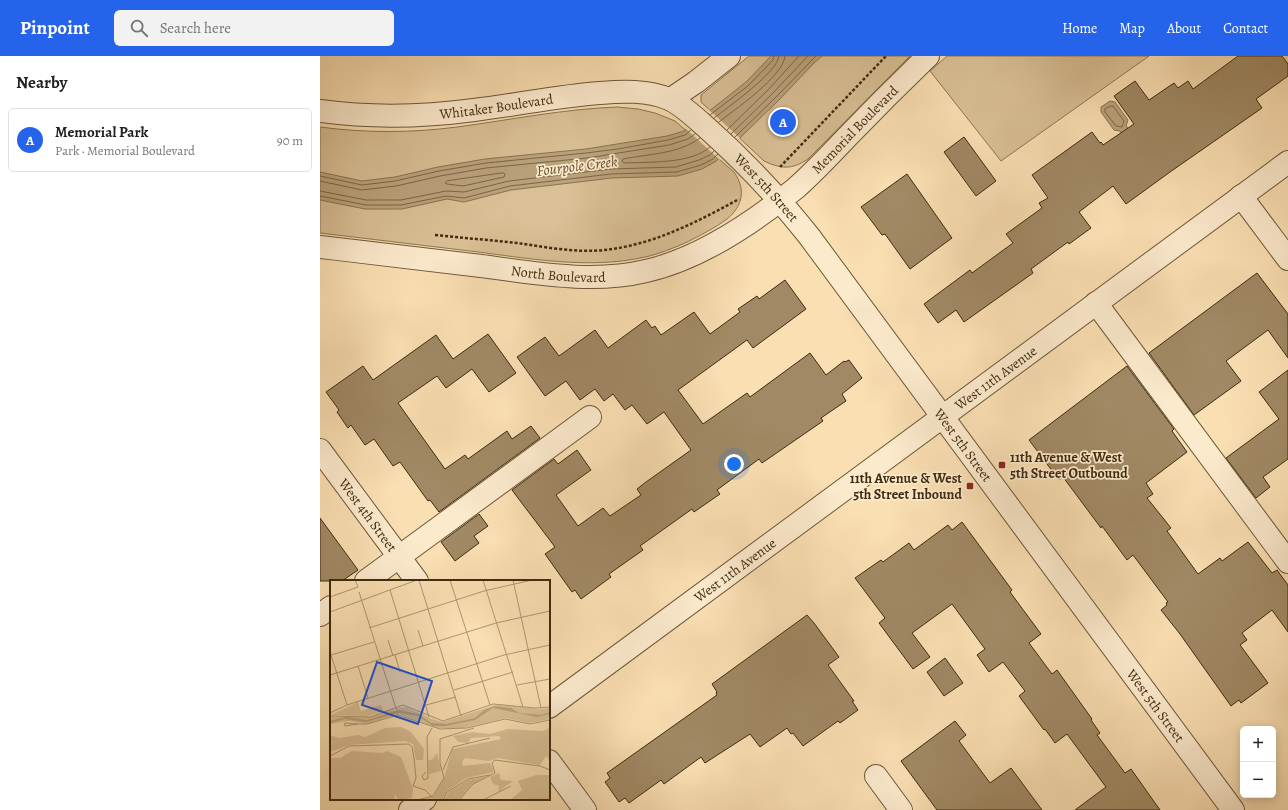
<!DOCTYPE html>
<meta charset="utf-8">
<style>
:root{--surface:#fff;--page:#f2f2f2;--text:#202124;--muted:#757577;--line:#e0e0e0;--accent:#2563eb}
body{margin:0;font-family:Alegreya,serif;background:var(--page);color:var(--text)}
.controls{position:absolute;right:12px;bottom:12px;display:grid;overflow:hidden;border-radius:6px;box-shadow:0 2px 10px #0003}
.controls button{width:36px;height:36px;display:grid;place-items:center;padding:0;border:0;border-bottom:1px solid var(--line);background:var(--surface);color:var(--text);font:20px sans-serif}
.you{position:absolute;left:414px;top:408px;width:14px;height:14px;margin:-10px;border:3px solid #fff;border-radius:50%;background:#1a73e8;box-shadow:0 0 0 6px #1a73e833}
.badge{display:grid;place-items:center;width:26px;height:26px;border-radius:50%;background:var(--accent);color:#fff;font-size:13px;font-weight:700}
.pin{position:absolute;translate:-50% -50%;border:2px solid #fff;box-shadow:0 1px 4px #0006}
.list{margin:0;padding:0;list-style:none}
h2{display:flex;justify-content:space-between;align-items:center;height:52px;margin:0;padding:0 16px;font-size:17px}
h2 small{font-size:13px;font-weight:400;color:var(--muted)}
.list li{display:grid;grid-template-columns:26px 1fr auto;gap:12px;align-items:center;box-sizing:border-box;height:64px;margin:0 8px 8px;padding:0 8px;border:1px solid var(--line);border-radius:6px}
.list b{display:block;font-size:15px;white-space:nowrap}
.list p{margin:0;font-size:13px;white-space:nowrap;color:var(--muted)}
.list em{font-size:13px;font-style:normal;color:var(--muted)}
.icon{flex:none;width:22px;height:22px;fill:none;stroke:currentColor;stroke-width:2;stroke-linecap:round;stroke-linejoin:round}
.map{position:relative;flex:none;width:968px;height:754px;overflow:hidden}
header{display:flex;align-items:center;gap:24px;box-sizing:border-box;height:56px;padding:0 20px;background:var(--accent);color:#fff}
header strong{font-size:19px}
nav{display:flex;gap:22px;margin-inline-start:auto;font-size:14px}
.search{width:280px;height:36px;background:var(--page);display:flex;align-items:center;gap:10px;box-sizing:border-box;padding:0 14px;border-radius:6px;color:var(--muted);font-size:15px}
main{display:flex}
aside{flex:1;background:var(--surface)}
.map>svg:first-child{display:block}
.green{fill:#dac096;stroke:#8c7652}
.water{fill:#baa27b;stroke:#897250}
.pier{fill:#fadfb2}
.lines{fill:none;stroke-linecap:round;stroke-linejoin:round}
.shore{stroke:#7c6645;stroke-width:1}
.building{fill:#a08964;stroke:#3f2b0f}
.minor-casing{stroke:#6e5838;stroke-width:24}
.path{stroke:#3f2b0f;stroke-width:2.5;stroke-dasharray:3 2;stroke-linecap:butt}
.minor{stroke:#fceacd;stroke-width:22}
.poi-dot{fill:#8f2418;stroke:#fceacd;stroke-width:1.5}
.labels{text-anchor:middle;stroke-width:3.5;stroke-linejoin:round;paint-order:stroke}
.street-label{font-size:14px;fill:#3f2b0f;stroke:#fceacd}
.poi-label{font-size:14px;font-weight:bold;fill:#3f2b0f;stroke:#fceacd;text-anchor:start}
.water-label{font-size:15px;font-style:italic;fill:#644f2f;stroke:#fceacd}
.inset-road{fill:none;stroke:#af9771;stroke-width:1}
.view{fill:#1d4ed8;fill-opacity:0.15;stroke:#1d4ed8;stroke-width:2}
.inset-edge{fill:none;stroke:#3f2b0f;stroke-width:2}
</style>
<header>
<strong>Pinpoint</strong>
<div class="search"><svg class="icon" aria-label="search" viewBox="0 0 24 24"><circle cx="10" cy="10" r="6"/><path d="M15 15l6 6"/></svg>Search here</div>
<nav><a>Home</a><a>Map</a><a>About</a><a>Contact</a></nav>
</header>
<main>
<aside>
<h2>Nearby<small></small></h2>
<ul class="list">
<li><span class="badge">A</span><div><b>Memorial Park</b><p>Park · Memorial Boulevard</p></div><em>90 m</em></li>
</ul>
</aside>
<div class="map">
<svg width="968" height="754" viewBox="0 0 968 754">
<rect width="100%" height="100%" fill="#fadfb2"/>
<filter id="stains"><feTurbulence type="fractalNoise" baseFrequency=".005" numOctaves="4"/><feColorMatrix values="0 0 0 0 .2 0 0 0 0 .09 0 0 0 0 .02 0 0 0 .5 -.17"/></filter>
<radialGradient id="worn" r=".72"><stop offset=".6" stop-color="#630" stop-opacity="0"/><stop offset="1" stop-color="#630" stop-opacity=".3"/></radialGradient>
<g class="green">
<path d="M429,0H590L488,103C472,114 461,113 444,105L381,46V39Z"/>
<path d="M627,0H829L681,105L610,15Z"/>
<path d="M297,51L318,53L335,57L355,65L414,116C426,133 423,150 407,163C395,172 381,179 367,186C354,192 339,198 325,201C268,214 207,202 150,195C100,189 50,183 0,177V71C45,77 91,77 137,71C190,64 243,53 297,51Z"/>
</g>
<g class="water">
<path d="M451,0H502L493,8L459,44L395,106L382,113L358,120L292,122L191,134L144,146L127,143L82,153H45L0,144V116L42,125L75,121L118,111L165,103L266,93L347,80L364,75L426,26Z"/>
<path d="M790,45L795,46L808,64L806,70L808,72L802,78L800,75L794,74L781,56V51Z"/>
</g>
<path class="pier" d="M388,53L420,82L400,104L365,72Z"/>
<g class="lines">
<g class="shore">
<path d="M791,50H793L804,65L802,71L796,70L785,56V53Z"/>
<path d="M390,59L429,29L453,4L454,0"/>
<path d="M394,62C408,51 458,16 459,0"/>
<path d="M399,66C414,54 464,20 465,0"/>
<path d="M407,74L448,34L479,0"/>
<path d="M411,78L452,38L488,0"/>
<path d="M415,81L456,41L496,0"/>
<path d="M380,82C359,98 328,98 303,103L302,105L304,107C328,106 372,108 390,91"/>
<path d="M183,117L185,118L184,121L143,130L127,128L125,127L127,125Z"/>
<path d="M0,120L42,129L75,125L119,115L166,107L266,97L298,93L348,84L365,79L371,74"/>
<path d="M0,125L42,134L76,130L120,120L166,112L267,102L349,89L368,83L375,78"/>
<path d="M0,135L46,144H81L126,135L144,136L189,125L291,113L356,111L379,104L390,99L394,95"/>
<path d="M0,140L46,149H81L126,140L144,142L190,130L291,118L357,116L381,109L393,103L398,98"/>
</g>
</g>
<g class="building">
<path d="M918,0H962L968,8V20L936,43L942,52L850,116L806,148L793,130L759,156L771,172L749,188L748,186L711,213L713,217L644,266L636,254L618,267L604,248L650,214L652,217L693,187L686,178L722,152L719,147L728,142L712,119L772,76L780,87L781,86L783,89L814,68L794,40L815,25L829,44L854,27L858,32L868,25L873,33Z"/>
<path d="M644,81L676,125L656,140L624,96Z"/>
<path d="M587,118L632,182L590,213L565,178L562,179L541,151Z"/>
<path d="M937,217L968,258V302L948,274L906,305L921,325L874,359L829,297Z"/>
<path d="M465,224L486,253L433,292L427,284L358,334L383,368L427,337L430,341L490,297L506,319L524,305L525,306L529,304L542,322L522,338L526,345L501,362L503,365L442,407L439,403L397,434L400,438L374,456L372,453L320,490L323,494L289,518L291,521L261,543L255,534L252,536L225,498L235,491L192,434L234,403L238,408L257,394L271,414L236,439L258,470L283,452L290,460L321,439L317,433L326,426L371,394L344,356L327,368L312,349L305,354L293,338L284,345L275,333L260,344L246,325L225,340L197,301L225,281L239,300L275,274L288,292L326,264L332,272L335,270L341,279L374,256L390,278L420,256L418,253L437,240L439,243Z"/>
<path d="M168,278L196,317L169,336L152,313L126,332L117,320L78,347L125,413L145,399L148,403L187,375L192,383L211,370L220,382L119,456L110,444L108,445L80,406L73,410L54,383L45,389L31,369L28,372L17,356L19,354L6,336L43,310L53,324L116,279L133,303Z"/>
<path d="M807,310L854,373L852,375L867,396L826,427L833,438L827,442L851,472L847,475L878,518L900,502L902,505L928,486L952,517L957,514L968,529V576L952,554L922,577L927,584L920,589L948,627L921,647L919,644L911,650L860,578L841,554L847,549L846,547L848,546L813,499L807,504L782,470L781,472L743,421L739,424L709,384Z"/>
<path d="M968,314V403L943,421L950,431L936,442L906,402L959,363L939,336Z"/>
<path d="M159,458L168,470L154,480L159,487L135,505L121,486Z"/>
<path d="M0,462L38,514L22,525H0Z"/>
<path d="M642,466L692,534L690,536L721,578L709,587L732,618L737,614L772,663L771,664L780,677L777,679L805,717L811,713L840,754H755L786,731L747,678L735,687L725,673L724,674L699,640L705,635L683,606L669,616L657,599L665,593L632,548L592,577L610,601L593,613L559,567L565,562L535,522L561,504L563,506L589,487L594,494L628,469L632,474Z"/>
<path d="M487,559L494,567L519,601L508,609L534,645H532L538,654L520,667L518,665L483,690L473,677L471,678L467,672L440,691L430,678L385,707L381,701L344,728L341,724L309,747L305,742L299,746L285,726L290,722L287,717L397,639L396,637L397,636L392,628Z"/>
<path d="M625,602L643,627L624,640L607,616Z"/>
<path d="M635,665L646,679L639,685L670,727L691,712L722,754H617L581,705Z"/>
</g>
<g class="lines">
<g class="minor-casing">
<g id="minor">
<path d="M351,43L376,26L409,0"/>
<path id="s1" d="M0,55C52,62 102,61 154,54C196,49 238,40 280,37C303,35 327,34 349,43C361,48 378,64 387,72C424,105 458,141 489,180L913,754"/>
<path d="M921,140L968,203"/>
<path id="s2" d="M0,191C54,197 108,204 161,210C216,217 272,228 326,215C380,203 434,166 476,132C494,116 511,98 527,81C554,53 581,26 608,0"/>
<path d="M776,247L968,506"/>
<path id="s3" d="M0,394L97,525"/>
<path d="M46,525L270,361"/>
<path d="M0,559L11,551"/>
<path id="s4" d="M229,651L968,106"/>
<path d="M229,705L265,754"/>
<path d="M556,720L581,754"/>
<path d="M90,754L105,743"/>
</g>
</g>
<g class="path">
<path d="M460,111L566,0"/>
<path d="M115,179C143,182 170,184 197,187C225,191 255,197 284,194C333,189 377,166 419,143"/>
</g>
<use href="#minor" class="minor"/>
</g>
<g class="poi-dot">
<rect x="678" y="405" width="8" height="8" rx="2"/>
<rect x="646" y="426" width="8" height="8" rx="2"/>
</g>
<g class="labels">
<g class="street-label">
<text dy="5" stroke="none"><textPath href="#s1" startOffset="177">Whitaker Boulevard</textPath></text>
<text dy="5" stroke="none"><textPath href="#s2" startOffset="584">Memorial Boulevard</textPath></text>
<text dy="5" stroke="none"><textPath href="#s1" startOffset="484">West 5th Street</textPath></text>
<text dy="5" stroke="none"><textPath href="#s2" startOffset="240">North Boulevard</textPath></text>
<text dy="5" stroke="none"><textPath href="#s4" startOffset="555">West 11th Avenue</textPath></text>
<text dy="5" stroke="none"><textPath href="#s1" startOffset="808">West 5th Street</textPath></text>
<text dy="5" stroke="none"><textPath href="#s3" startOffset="81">West 4th Street</textPath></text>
<text dy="5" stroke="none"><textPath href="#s4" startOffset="231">West 11th Avenue</textPath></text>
<text dy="5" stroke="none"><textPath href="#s1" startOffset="1132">West 5th Street</textPath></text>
</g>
<g class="poi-label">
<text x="690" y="406">11th Avenue &amp; West<tspan x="690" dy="16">5th Street Outbound</tspan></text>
<text x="642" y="427" text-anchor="end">11th Avenue &amp; West<tspan x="642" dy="16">5th Street Inbound</tspan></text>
</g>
<g class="water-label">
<text transform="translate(257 110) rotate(-7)" y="5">Fourpole Creek</text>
</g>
</g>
<g transform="translate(10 524)">
<rect width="220" height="220" fill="#fadfb2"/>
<path d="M28,122L31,131L51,125L53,131L38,136L1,135ZM168,124L208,129L220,128V139L199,143L176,138L133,148H109L70,135L66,128L76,127L102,139L113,142ZM63,129L67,134L37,144L19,141L0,144L2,137H40ZM71,147L81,152L94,169L93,180H86L83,164L75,161L19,165L0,172V155L9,158L28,155L35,157L55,148ZM220,148V181L216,176L210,185L168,178L159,181L135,178L132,182L133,186L160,183L164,192L136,198L117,211L112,220H94L104,216L114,199L122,169L171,159L169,156L141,158L138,163L128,162L123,156L142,152L160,154L178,149L213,151ZM22,171L52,173L57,171L71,177L83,209L82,218L68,220L65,214L64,220H0V178H10ZM107,173L111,191L99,194L98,181L103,179ZM169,193L171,200L183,201L168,212L169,206L163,204L160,197ZM206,195H220V220H180L192,210L188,201ZM156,197L142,204L128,220H114L119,212L138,200Z" fill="#dac096"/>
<path d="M165,126L181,128L189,133L211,135L220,132V134L207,137L163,128L145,140L115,146H103L88,136L69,133L36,142L15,139L0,143V141L17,137L37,140L68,130L88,134L101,143L117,144L145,138L154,130Z" fill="#baa27b"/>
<path class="inset-road" d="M89,0L131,136M120,0L160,125M153,0L193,127M183,0L211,128M60,10L99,137M29,12L68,135M0,17L28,7L25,0M0,32L87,0M39,48L154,11L202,0M88,50L93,66M58,60L63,76M1,75L17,125M1,75L44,62M65,75L70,92M28,86L38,118M0,95L166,43L220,31M187,105L220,99M124,110L183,92M96,125L126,117M0,133L17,125L174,75L220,65M68,135L110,149L137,148L175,139L200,144L220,140M0,136L40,137L73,125L113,141L163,124L205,128L220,127M28,144H37L68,135M14,146L15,143L28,144L15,146M0,176L19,166L79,164L82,167L84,178L86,198L83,206L95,210L102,217M113,190L123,167L160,158M96,192L92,196L94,200L98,198L97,157L102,148M87,220L103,216L114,198L110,183V159L144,148M113,220L117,212L138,199L160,195M129,220L143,204L165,193L162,183L165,180L210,186L220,190M153,220L181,206"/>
<path class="view" d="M47,82L102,101L88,144L32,125Z"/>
<rect width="220" height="220" class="inset-edge"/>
</g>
<rect width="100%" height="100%" filter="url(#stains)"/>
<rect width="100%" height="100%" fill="url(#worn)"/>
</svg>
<div class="controls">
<button>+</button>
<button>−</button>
</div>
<div class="you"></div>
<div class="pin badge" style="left:463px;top:66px">A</div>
</div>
</main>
